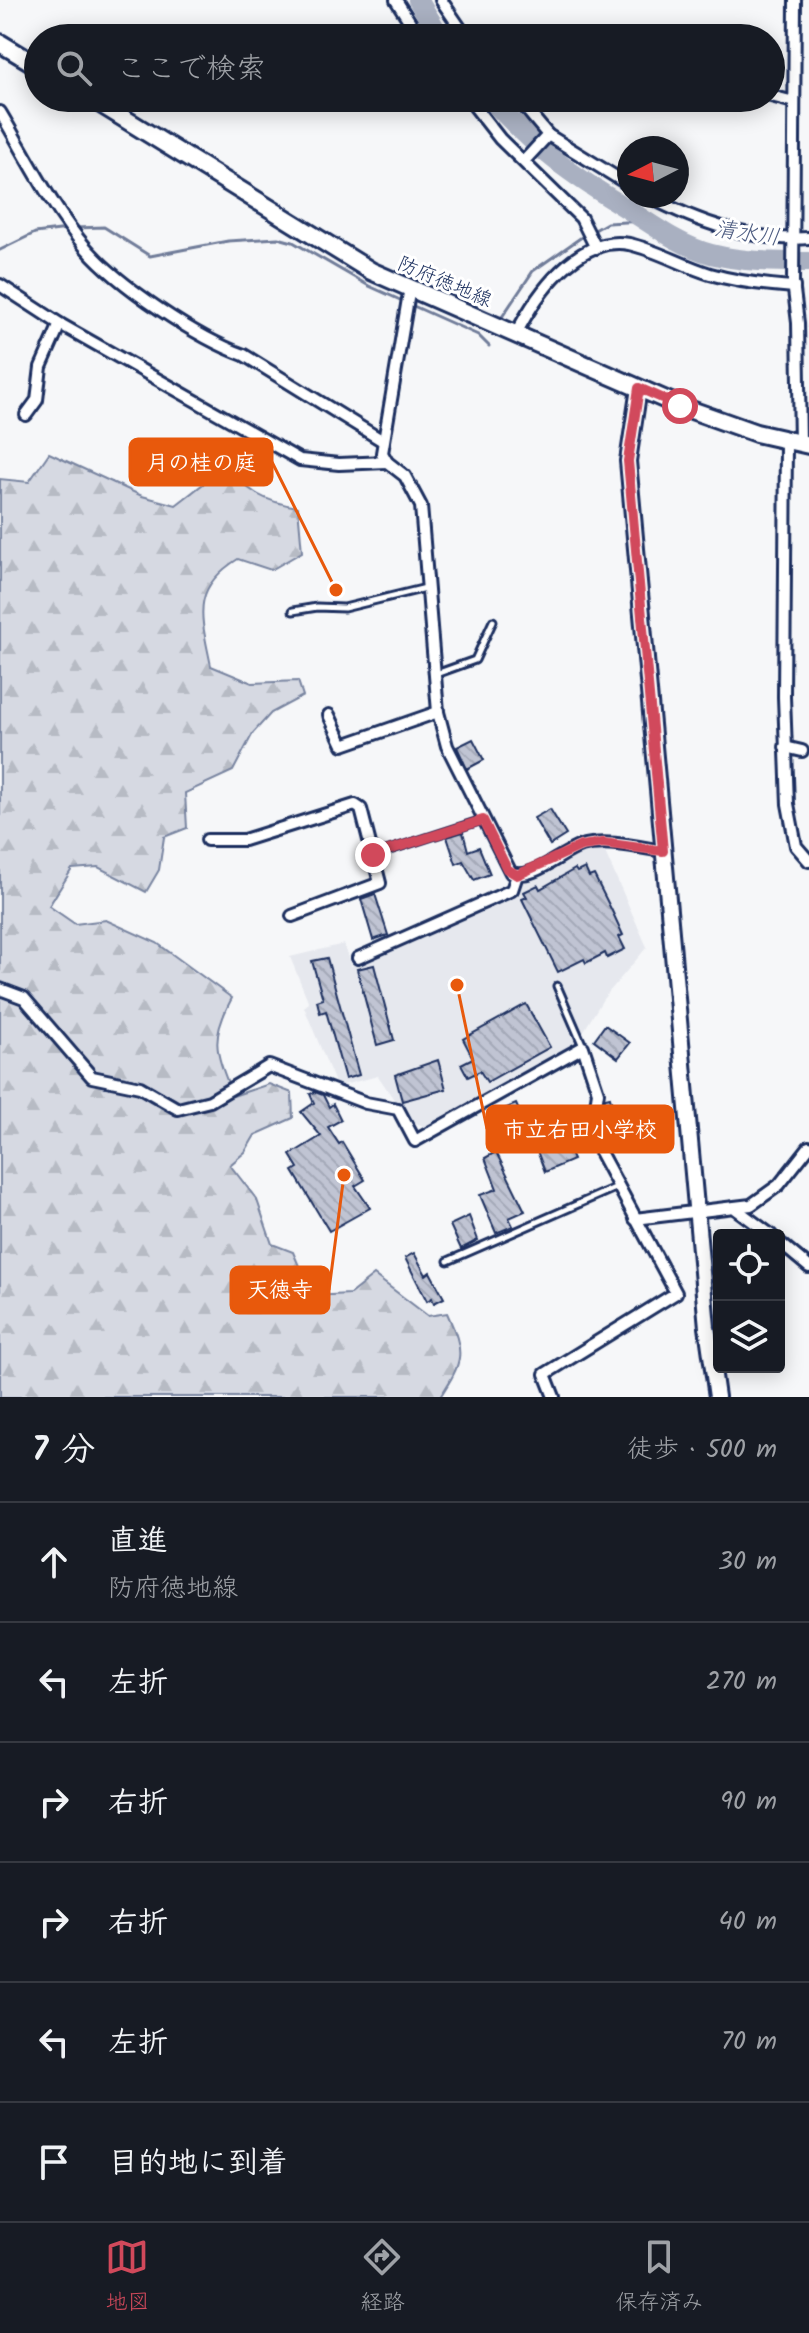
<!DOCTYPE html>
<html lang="ja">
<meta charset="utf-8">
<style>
:root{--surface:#171b24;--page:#20242c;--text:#f1f3f6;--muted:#9ea1a6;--line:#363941;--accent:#d1495b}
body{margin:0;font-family:Kalam,"Klee One",sans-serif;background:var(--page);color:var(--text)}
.controls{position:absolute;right:24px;bottom:24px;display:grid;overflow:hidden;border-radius:8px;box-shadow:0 4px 20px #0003}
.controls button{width:72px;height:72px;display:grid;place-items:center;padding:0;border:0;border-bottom:2px solid var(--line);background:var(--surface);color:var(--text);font:40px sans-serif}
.compass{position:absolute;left:617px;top:136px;width:72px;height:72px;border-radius:50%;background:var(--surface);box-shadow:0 4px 20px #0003;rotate:264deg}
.stop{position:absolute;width:24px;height:24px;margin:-18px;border:6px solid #d1495b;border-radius:50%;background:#fff}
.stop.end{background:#d1495b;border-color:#fff;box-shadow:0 2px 8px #0008}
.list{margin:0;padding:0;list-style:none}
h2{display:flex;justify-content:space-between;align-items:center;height:104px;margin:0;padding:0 32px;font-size:34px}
h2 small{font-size:26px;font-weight:400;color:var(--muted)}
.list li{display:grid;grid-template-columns:52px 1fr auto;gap:24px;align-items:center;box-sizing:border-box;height:120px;padding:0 32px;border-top:2px solid var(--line)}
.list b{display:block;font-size:30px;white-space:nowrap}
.list p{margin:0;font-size:26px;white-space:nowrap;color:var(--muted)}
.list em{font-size:26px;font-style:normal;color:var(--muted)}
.icon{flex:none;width:44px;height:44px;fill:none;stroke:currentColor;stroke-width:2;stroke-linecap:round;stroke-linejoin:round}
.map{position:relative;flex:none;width:809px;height:1397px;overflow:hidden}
.search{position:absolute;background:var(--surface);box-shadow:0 4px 20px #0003;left:24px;right:24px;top:24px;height:88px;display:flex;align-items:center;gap:20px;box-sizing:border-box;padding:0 28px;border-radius:44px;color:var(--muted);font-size:30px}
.sheet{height:824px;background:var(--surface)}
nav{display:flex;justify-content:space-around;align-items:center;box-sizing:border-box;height:112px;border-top:2px solid var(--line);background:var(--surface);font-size:22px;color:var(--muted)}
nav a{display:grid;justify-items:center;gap:4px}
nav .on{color:var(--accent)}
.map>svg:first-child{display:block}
.built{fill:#e6e8ee}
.forest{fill:url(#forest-firs);stroke:#7884a0;stroke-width:2}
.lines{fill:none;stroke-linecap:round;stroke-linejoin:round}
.stream{stroke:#707c99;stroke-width:3}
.river{stroke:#a9b0c1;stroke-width:20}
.building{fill:url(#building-back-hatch);stroke:#1b2f5e;stroke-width:2}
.lane-casing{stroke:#1b2f5e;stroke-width:11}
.street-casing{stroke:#1b2f5e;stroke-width:16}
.secondary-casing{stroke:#1b2f5e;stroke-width:20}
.primary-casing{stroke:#1b2f5e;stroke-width:22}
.lane{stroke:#fff;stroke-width:5}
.street{stroke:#fff;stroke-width:10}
.secondary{stroke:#fff;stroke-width:14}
.primary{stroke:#fff;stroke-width:16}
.route{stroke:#d1495b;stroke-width:10}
.labels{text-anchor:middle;stroke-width:6;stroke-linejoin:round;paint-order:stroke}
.street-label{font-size:20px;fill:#1b2f5e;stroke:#fff}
.water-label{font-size:22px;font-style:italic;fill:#4d5c81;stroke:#fff}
.leader{fill:none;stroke:#e8590c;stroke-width:3}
.callout-dot{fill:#e8590c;stroke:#fff;stroke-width:3}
.callout{fill:#e8590c;stroke:#e8590c;stroke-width:3}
.callout-label{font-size:22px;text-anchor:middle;font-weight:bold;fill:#fff}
</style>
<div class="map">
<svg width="809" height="1397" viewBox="0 0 809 1397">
<defs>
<pattern id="forest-firs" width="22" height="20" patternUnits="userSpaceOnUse" patternTransform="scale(2)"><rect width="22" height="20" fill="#d6d9e2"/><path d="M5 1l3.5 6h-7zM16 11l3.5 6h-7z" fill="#b7bbc4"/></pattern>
<pattern id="building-back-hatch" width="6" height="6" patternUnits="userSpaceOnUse" patternTransform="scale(2)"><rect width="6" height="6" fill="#c0c4d3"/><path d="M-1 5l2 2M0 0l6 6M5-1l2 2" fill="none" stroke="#a4a9b8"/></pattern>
</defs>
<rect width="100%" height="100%" fill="#f6f7f9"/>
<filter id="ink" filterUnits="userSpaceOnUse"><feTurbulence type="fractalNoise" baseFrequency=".0125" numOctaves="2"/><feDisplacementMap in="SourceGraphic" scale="16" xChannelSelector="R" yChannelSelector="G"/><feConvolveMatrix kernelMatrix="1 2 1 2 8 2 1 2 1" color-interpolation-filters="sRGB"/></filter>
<g filter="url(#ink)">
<path class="built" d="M604,850L647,947L603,999L576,1044L426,1127L408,1120L378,1076L339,1086L335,1083L304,1007L309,1003L290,957L344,944L351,966L520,893L522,880L586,852Z"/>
<path class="forest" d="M49,453L142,496L176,505L203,484L215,458L228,463C244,492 266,502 298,507L302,552L271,570L238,559C190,589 201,616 211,666L252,683L298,681L303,696L271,713L253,733L233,771L185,793L187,828L164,837L159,870L146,892L98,867L72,869L49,906L75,924L106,920L157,943L232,998C209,1041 216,1052 233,1096L269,1084L292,1093L293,1118L255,1135L245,1152L230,1165L257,1200L272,1244L293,1252L312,1296L350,1294L374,1275L428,1316L447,1313C465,1353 464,1360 440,1397H0V479L29,482Z"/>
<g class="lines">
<g class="stream">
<path d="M75,228L104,227L150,256L228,241L278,238L293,242L369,286L478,335L489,346"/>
<path d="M593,231L607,223L645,221"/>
<path d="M0,250L35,233L68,229"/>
<path d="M502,317L533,271L586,234"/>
</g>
<g class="river">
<path d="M418,0L441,38"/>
<path d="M490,98C538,151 569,173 629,210C654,226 681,246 711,254C742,262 777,262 809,262"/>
</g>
</g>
<g class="building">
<path d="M473,739L484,760L467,769L457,747Z"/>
<path d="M550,809L566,835L550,845L534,818Z"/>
<path d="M463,832L468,851L479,847L490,874L474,880L463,861L456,864L447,837Z"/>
<path d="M585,868L589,877L594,875L612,911L623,935L619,937L625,949L607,958L605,953L586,963L584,959L558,972L522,899L527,897L524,892L538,885L540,889L575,869L577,872Z"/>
<path d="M375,894L388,935L373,940L361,899Z"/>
<path d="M327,958L359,1075L345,1079L326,1011L320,1013L317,1001L323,999L312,961Z"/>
<path d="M374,965L394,1040L377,1045L357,969Z"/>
<path d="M526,1004L550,1047L487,1082L480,1071L468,1077L461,1064L473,1058L463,1039Z"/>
<path d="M605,1025L630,1043L618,1058L594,1040Z"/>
<path d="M438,1060L446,1089L402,1101L395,1075Z"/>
<path d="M315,1092L323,1095L329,1107L333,1104L341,1120L328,1127L339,1144L342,1142L365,1180L355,1186L370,1208L329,1231L293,1171L298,1168L290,1155L321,1136L301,1112L314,1103L310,1094Z"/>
<path d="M610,1097L621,1143L607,1144L603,1111L605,1098Z"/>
<path d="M516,1104L526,1127L507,1135L497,1112Z"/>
<path d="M541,1122L548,1142L562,1135L573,1160L545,1172L528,1127Z"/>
<path d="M496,1152L525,1211L509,1218L513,1226L496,1233L480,1195L497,1189L485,1158Z"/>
<path d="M469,1216L478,1240L461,1249L450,1225Z"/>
<path d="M414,1253L426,1275L430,1272L444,1298L434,1303L432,1298L427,1301L405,1258Z"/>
</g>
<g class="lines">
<g class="lane-casing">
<g id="lane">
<path d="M293,611L317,607L344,608L426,588"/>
<path d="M436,674L475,660L493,621"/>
<path d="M374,855L482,820"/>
<path d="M557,986L583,1046"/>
<path d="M448,1261L617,1187"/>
</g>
</g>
<g class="street-casing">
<g id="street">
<path d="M396,0L420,38"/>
<path d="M441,0L467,38"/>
<path d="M795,0L793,282L798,323L800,444"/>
<path d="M771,96L794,102"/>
<path d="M468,98L500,139L581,218L596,248"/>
<path d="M517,98L548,135L629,185"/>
<path d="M0,112C27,157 52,208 86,248C119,286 197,338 244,355L383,441"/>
<path d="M524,161L548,135"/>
<path d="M647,196C698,222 752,242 809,238"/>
<path d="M0,285L60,324L300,460L339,464L387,462"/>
<path d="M410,287L382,453L387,462L405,476L421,506L438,712L447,746L511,873C534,880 560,853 581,846C606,839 638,847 663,851"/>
<path d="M516,334C536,295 577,235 629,244C657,250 683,266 710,274C738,282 765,285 794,287"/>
<path d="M26,415L37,400L41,367L60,324"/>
<path d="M786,442L784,697L788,804L796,846L809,861"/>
<path d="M329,715L343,745L438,712"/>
<path d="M785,747L802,751"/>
<path d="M207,840H244L355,805L361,809L380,883L292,916"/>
<path d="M358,958L512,890L517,875"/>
<path d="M0,989L24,998L92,1077L140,1087L178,1109L210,1101L269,1066L366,1103L398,1109L415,1141L583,1047L598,1092L594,1118L600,1152L676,1293L545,1374L554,1397"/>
<path d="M736,1209L771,1235"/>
<path d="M635,1219L751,1205L779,1185L809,1147"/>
<path d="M779,1242L809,1267"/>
</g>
</g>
<g class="secondary-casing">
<path id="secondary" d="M639,388L628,461L707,1327L717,1397"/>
</g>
<g class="primary-casing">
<g id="primary">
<path d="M0,43L38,66"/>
<path d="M91,98L371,271L680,406L756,433L809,445"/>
</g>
</g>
<use href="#lane" class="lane"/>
<use href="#street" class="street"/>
<use href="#secondary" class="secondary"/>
<use href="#primary" class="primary"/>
</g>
</g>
<g class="lines" filter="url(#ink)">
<path class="route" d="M373,855L483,820L507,869L517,875L581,846L603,843L663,851L628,461L639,388L680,406"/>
</g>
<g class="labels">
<g class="street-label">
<text transform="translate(445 281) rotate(23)" y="7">防府徳地線</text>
</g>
<g class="water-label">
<text transform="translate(747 232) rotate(8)" y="8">清水川</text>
</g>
</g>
<path class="leader" d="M336 590L272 462M457 985L487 1129M344 1175L329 1290"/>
<g class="callout-dot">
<circle cx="336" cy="590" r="8"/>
<circle cx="457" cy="985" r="8"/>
<circle cx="344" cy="1175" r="8"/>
</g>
<g class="callout">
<rect x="130" y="439" width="142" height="46" rx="8"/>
<rect x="487" y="1106" width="186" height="46" rx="8"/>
<rect x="231" y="1267" width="98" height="46" rx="8"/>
</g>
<g class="callout-label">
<text x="201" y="470">月の桂の庭</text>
<text x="580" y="1137">市立右田小学校</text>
<text x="280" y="1297">天徳寺</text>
</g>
</svg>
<div class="controls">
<button><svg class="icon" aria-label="locate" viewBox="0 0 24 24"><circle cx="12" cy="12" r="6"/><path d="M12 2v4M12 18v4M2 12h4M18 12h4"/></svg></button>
<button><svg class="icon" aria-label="layers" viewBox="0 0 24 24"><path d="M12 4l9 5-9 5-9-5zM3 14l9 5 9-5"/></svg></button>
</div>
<svg class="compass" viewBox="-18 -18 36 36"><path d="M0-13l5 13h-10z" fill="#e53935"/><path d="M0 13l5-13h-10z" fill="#9ea1a6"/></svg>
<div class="stop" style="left:680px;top:406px"></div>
<div class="stop end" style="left:373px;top:855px"></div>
<div class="search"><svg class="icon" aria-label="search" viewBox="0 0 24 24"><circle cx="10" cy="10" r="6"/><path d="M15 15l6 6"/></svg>ここで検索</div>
</div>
<section class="sheet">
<h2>7 分<small>徒歩 · 500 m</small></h2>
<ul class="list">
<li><svg class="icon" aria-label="ahead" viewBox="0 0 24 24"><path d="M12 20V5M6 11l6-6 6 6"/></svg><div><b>直進</b><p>防府徳地線</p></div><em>30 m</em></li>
<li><svg class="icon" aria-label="left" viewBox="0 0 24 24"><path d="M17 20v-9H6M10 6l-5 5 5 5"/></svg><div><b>左折</b></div><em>270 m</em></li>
<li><svg class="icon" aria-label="right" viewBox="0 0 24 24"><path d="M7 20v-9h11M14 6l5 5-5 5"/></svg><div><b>右折</b></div><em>90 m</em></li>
<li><svg class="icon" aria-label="right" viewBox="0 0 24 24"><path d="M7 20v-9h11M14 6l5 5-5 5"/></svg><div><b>右折</b></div><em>40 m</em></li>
<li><svg class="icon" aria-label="left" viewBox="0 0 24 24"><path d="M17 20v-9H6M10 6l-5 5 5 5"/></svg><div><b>左折</b></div><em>70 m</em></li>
<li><svg class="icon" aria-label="arrive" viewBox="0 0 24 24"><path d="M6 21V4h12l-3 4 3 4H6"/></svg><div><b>目的地に到着</b></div></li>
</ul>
</section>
<nav>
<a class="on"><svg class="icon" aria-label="map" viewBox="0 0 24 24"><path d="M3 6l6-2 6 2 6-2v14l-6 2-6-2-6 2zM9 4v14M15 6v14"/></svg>地図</a>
<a><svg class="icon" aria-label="directions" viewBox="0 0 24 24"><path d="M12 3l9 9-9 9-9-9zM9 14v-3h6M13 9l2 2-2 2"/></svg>経路</a>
<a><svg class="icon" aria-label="saved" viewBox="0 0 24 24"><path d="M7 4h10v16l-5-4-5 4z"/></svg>保存済み</a>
</nav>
